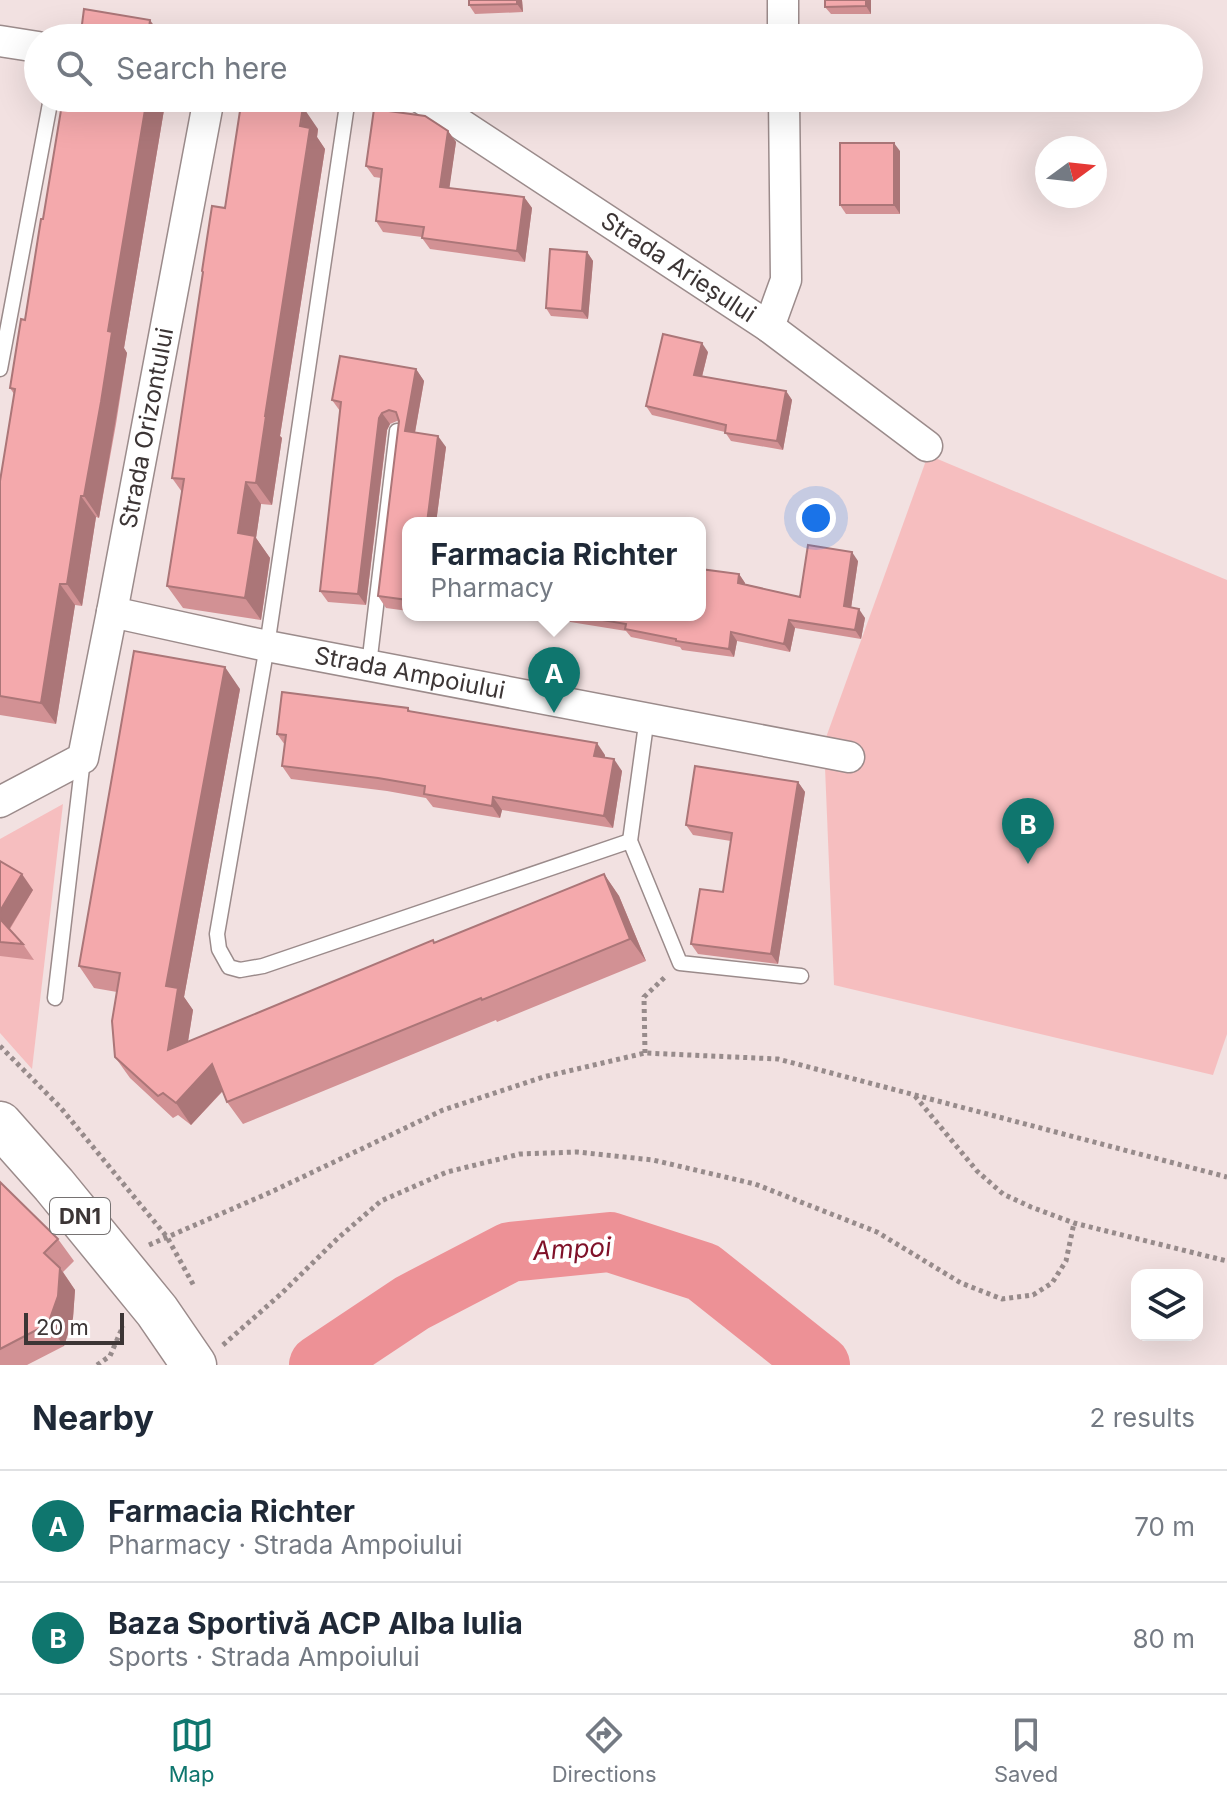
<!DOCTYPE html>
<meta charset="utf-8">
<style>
:root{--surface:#fff;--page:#f6f6f7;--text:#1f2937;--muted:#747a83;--line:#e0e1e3;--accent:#0f766e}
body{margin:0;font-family:Inter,sans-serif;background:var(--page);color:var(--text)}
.controls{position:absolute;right:24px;bottom:24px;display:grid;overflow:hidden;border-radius:16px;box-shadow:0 8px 32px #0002}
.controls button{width:72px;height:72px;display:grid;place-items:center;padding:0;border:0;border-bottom:2px solid var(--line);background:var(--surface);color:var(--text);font:40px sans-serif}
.compass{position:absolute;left:1035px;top:136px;width:72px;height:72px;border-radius:50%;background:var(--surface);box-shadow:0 8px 32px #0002;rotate:75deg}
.scale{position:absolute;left:24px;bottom:20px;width:100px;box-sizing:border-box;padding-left:8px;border:4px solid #3c3535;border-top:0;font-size:22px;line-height:28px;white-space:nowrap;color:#3c3535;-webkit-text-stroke:6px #fff;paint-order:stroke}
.you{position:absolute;left:816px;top:518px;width:28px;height:28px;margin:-20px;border:6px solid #fff;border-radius:50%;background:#1a73e8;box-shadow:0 0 0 12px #1a73e833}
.badge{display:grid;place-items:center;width:52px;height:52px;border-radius:50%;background:var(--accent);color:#fff;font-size:26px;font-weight:700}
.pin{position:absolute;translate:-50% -66px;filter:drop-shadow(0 2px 4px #0008)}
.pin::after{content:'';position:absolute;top:42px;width:28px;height:24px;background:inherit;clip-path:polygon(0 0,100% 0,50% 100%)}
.popup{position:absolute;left:402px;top:517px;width:304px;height:104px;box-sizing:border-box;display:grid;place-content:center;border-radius:16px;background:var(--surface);filter:drop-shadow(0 2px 6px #0005);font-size:26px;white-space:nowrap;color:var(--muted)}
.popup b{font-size:30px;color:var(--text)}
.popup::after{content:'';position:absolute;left:50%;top:100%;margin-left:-16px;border:16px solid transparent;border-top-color:var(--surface)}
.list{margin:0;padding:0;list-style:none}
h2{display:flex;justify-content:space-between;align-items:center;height:104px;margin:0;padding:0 32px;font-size:34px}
h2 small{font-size:26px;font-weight:400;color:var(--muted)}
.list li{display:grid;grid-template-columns:52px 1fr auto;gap:24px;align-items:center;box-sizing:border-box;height:112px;padding:0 32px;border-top:2px solid var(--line)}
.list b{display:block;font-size:30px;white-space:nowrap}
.list p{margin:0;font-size:26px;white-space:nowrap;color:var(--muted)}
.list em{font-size:26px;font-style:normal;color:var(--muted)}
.icon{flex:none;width:44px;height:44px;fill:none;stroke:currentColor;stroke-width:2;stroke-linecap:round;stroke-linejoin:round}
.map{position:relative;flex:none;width:1227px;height:1365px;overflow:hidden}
.search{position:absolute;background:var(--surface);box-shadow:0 8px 32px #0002;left:24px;right:24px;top:24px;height:88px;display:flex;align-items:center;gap:20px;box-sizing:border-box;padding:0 28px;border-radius:44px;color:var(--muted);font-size:30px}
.sheet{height:328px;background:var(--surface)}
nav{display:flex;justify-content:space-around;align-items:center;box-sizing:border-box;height:112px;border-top:2px solid var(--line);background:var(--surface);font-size:22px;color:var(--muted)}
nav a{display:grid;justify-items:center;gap:4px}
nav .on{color:var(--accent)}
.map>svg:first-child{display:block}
.green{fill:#f6bebf}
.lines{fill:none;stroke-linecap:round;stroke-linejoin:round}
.river{stroke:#ed9196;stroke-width:60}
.lane-casing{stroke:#9b8b8b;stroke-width:17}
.street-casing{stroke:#9b8b8b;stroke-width:33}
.primary-casing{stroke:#9b8b8b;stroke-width:47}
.path{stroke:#978b8b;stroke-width:5;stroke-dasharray:4 4;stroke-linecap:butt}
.lane{stroke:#fff;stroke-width:14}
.street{stroke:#fff;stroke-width:30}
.primary{stroke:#fff;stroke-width:44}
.wall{fill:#d29194}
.shaded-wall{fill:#ab7678}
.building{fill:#f4a9ac;stroke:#ab7678;stroke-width:2}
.labels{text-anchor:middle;stroke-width:8;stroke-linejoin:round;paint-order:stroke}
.shield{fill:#fff;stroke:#767272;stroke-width:2}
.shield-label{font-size:22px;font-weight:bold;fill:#3c3535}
.street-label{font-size:24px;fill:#3c3535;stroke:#fff}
.water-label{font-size:26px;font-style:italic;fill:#7f1129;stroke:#fff}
</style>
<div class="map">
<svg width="1227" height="1365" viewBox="0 0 1227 1365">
<rect width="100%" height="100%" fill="#f2e1e1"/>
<g class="green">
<path d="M928,455L1227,580V1034L1213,1075L834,985L824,743Z"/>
<path d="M63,804L32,1069L0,1033V839Z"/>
</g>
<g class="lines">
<path class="river" d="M319,1365L412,1303L510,1252L610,1242L703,1272L820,1365"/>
<g class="lane-casing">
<g id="lane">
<path d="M348,98L267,646L217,934L219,949L229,967L240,970L263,966L630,841"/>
<path d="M0,369L51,98"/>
<path d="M369,665L397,431"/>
<path d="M647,717L630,841L680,963L801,976"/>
<path d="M55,998L83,759"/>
</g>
</g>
<g class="street-casing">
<g id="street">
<path d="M783,0V38"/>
<path d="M0,41L38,47"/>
<path id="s1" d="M421,98L769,327L927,446"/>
<path d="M769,327L786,280L784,98"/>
<path id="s2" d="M112,612L267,646L849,757"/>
<path id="s3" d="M0,802L83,758L112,612L209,98"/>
</g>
</g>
<g class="primary-casing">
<path id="primary" d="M0,1124L54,1185L157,1311L194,1365"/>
</g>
<g class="path">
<path d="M0,1046L61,1108L167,1237L194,1286"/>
<path d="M645,1053L644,997L665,977"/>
<path d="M915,1096L977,1171L1003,1194L1031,1207L1074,1223L1227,1261"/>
<path d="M149,1245L271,1192L443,1110L543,1077L645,1053L778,1059L1227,1177"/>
<path d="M223,1345L282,1293L338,1238L381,1201L447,1172L520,1154L577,1152L653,1160L755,1184L877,1232L961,1283L1002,1299L1033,1295L1052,1283L1066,1261L1074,1223"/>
<path d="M97,1365L110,1356L123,1326"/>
</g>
<use href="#lane" class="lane"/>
<use href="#street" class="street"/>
<use href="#primary" class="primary"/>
</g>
<g class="wall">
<path d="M522,0L523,12L475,14L469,5Z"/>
<path d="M825,0H871V14H831L825,7Z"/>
<path d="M63,98H166L124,348L127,353L116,424L99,518L96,517L82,606L75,605L56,724L0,715V481L14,394L10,388L25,320L43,219Z"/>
<path d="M318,129L317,137L325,149L280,436L282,438L272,505L261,504L256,538L270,558L261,620L183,608L167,586L182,492L172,478L203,273L202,271L225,208Z"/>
<path d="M448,131L456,142L449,188L524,197L532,208L525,262L430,249L422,238V237L383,232L376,221L381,178L374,177L366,166Z"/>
<path d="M900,151V214H846L840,205Z"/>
<path d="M587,252L593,261L588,319L551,316L546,308Z"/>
<path d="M708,352L702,377L786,391L792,400L783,450L731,441L725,432L652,415L646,406Z"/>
<path d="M416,369L424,381L415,433L446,447L436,523H408V611L386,608L378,596L399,422L397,421L390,424L387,430L366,605L328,602L320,591L340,411L332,400Z"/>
<path d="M858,561L851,608L865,618L861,639L795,628L790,652L737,641L734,657L682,650L680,647L631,637L626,631L558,620L555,615H700L739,574L745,583V584L800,597Z"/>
<path d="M240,689L184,997L193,1010L188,1042L604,874L619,896L646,961L497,1022L496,1020L243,1124L227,1102L223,1091L191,1125L178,1115L173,1118L130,1078L115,1057L117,992L94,988L79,966Z"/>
<path d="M408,708L411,712L605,755V757L622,771L613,828L502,810L500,818L433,807L426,798L387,791L291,779L282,766L285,745L277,734Z"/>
<path d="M798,782L805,792L778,964L698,954L691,944L723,892L731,841L693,835L686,825Z"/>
<path d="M0,861L33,890L10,929L23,944L34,960L0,956Z"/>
<path d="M0,1182L58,1239L74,1261L63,1272L75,1290L73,1318L64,1346L27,1365H0Z"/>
</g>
<g class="shaded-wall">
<path d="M517,0H522L523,12L517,4Z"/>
<path d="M866,0H871V14L866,6Z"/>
<path d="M150,20L163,38H148Z"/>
<path d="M147,98H166L124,348L127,353L99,518L84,496L108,331Z"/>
<path d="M303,107L318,129L317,137L325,149L280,436L282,438L272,505L256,483Z"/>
<path d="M448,131L456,142L448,198L440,187Z"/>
<path d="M894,143L900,151V214L894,205Z"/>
<path d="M524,197L532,208L525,262L517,251Z"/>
<path d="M587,252L593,261L588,319L582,311Z"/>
<path d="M702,343L708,352L700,384L694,375Z"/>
<path d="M416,369L424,381L413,443L405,431Z"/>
<path d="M786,391L792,400L783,450L777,441Z"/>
<path d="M382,413L390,424L387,430L366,605L358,594L379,418Z"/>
<path d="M438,436L446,447L436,523H427Z"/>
<path d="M246,482L261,504L256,538L270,558L261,620L245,598L238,533Z"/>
<path d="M81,496L96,517L82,606L67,584Z"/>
<path d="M852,552L858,561L850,615L844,606Z"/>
<path d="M739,574L745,583L744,591L738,583Z"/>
<path d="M60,584L75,605L56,724L41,703Z"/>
<path d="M859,609L865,618L861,639L855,630Z"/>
<path d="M789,620L795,628L790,652L784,644Z"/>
<path d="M731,632L737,641L734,657L729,649Z"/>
<path d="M225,667L240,689L184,997L193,1010L183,1072L168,1050L166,986Z"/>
<path d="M597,743L605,755L603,768L594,756Z"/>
<path d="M614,759L622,771L613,828L604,816Z"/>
<path d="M798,782L805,792L778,964L771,954Z"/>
<path d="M493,797L502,810L500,818L492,806Z"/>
<path d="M22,874L33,890L8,931L0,919V911Z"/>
<path d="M604,874L619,896L646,961L630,939Z"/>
<path d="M212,1064L227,1086L191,1125L176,1103Z"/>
<path d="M60,1268L75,1290L73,1318L64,1346L48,1324Z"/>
</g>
<g class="building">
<path d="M469,0H517V4L469,5Z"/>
<path d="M825,0H866V6L825,7Z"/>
<path d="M84,9L150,20L148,37L152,38H68L70,30L81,32Z"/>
<path d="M63,98H147L108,331L112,332L101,402L84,496H81L67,584H60L41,703L0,696V481L15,389L10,388L21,319L25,320L41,219H43Z"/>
<path d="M242,98L303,107L300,126L310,128L265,416H266L256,483L246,482L238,533L255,536L245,598L167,586L184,479L172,478L203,272L202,271L212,206L225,208Z"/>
<path d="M374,109L425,116L448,131L440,187L524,197L517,251L422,238L424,227L376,221L382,169L366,166Z"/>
<rect x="840" y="143" width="54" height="62"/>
<path d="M550,249L587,252L582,311L546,308Z"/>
<path d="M663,334L702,343L694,375L786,391L777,441L725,433L726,425L646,406Z"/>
<path d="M340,356L416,369L405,431L438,436L427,523H408V600L378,596L399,421L396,412L389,410L382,413L379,418L358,594L320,591L341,402L332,400Z"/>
<path d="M511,518L548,523H510Z"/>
<path d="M808,545L852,552L844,606L859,609L855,630L789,620L784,644L731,632L729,649L676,641V639L625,629L626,624L573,615H700V569L739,574L738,583L800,597Z"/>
<path d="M134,651L225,667L166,986L178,988L168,1050L433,940L434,943L604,874L630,939L482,1000L481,998L227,1102L212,1064L176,1103L163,1093L158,1096L115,1057L112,1021L120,973L79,966Z"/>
<path d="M282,692L408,708V711L597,743L594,756L614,759L604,816L493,797L492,806L424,794L425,786L378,778L282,766L286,735L277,734Z"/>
<path d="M695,766L798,782L771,954L691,944L700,889L723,892L732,833L686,825Z"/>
<path d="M0,861L22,874L0,911Z"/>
<path d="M0,919L23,944L0,942Z"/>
<path d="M0,1182L58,1239L44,1253L60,1268L58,1296L48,1324L0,1349Z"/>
</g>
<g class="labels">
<rect class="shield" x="50" y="1198" width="60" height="36" rx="6"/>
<g class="shield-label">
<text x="80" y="1224">DN1</text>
</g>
<g class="street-label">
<text dy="8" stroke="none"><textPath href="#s1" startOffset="308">Strada Arieșului</textPath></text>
<text dy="8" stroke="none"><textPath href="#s3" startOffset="430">Strada Orizontului</textPath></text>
<text dy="8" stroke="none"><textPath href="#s2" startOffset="304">Strada Ampoiului</textPath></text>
</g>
<g class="water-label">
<text transform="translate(572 1249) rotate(-3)" y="9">Ampoi</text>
</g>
</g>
</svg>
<div class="controls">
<button><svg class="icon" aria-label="layers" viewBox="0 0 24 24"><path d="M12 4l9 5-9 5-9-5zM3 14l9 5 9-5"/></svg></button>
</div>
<svg class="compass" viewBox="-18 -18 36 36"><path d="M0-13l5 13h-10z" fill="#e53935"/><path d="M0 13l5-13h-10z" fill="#747a83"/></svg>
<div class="scale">20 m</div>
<div class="you"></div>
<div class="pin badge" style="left:554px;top:713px">A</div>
<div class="popup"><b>Farmacia Richter</b>Pharmacy</div>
<div class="pin badge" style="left:1028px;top:864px">B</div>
<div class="search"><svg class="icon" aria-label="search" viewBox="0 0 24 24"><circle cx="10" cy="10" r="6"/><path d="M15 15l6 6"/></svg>Search here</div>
</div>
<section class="sheet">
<h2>Nearby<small>2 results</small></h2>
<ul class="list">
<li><span class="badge">A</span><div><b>Farmacia Richter</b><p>Pharmacy · Strada Ampoiului</p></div><em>70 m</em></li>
<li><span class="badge">B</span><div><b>Baza Sportivă ACP Alba Iulia</b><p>Sports · Strada Ampoiului</p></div><em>80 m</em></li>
</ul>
</section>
<nav>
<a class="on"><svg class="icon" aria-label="map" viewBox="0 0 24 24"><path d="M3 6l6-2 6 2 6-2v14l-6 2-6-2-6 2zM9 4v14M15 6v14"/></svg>Map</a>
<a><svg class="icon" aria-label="directions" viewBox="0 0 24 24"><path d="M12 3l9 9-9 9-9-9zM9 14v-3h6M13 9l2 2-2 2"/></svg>Directions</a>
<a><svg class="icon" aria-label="saved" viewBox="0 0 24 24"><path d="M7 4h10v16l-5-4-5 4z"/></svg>Saved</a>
</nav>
